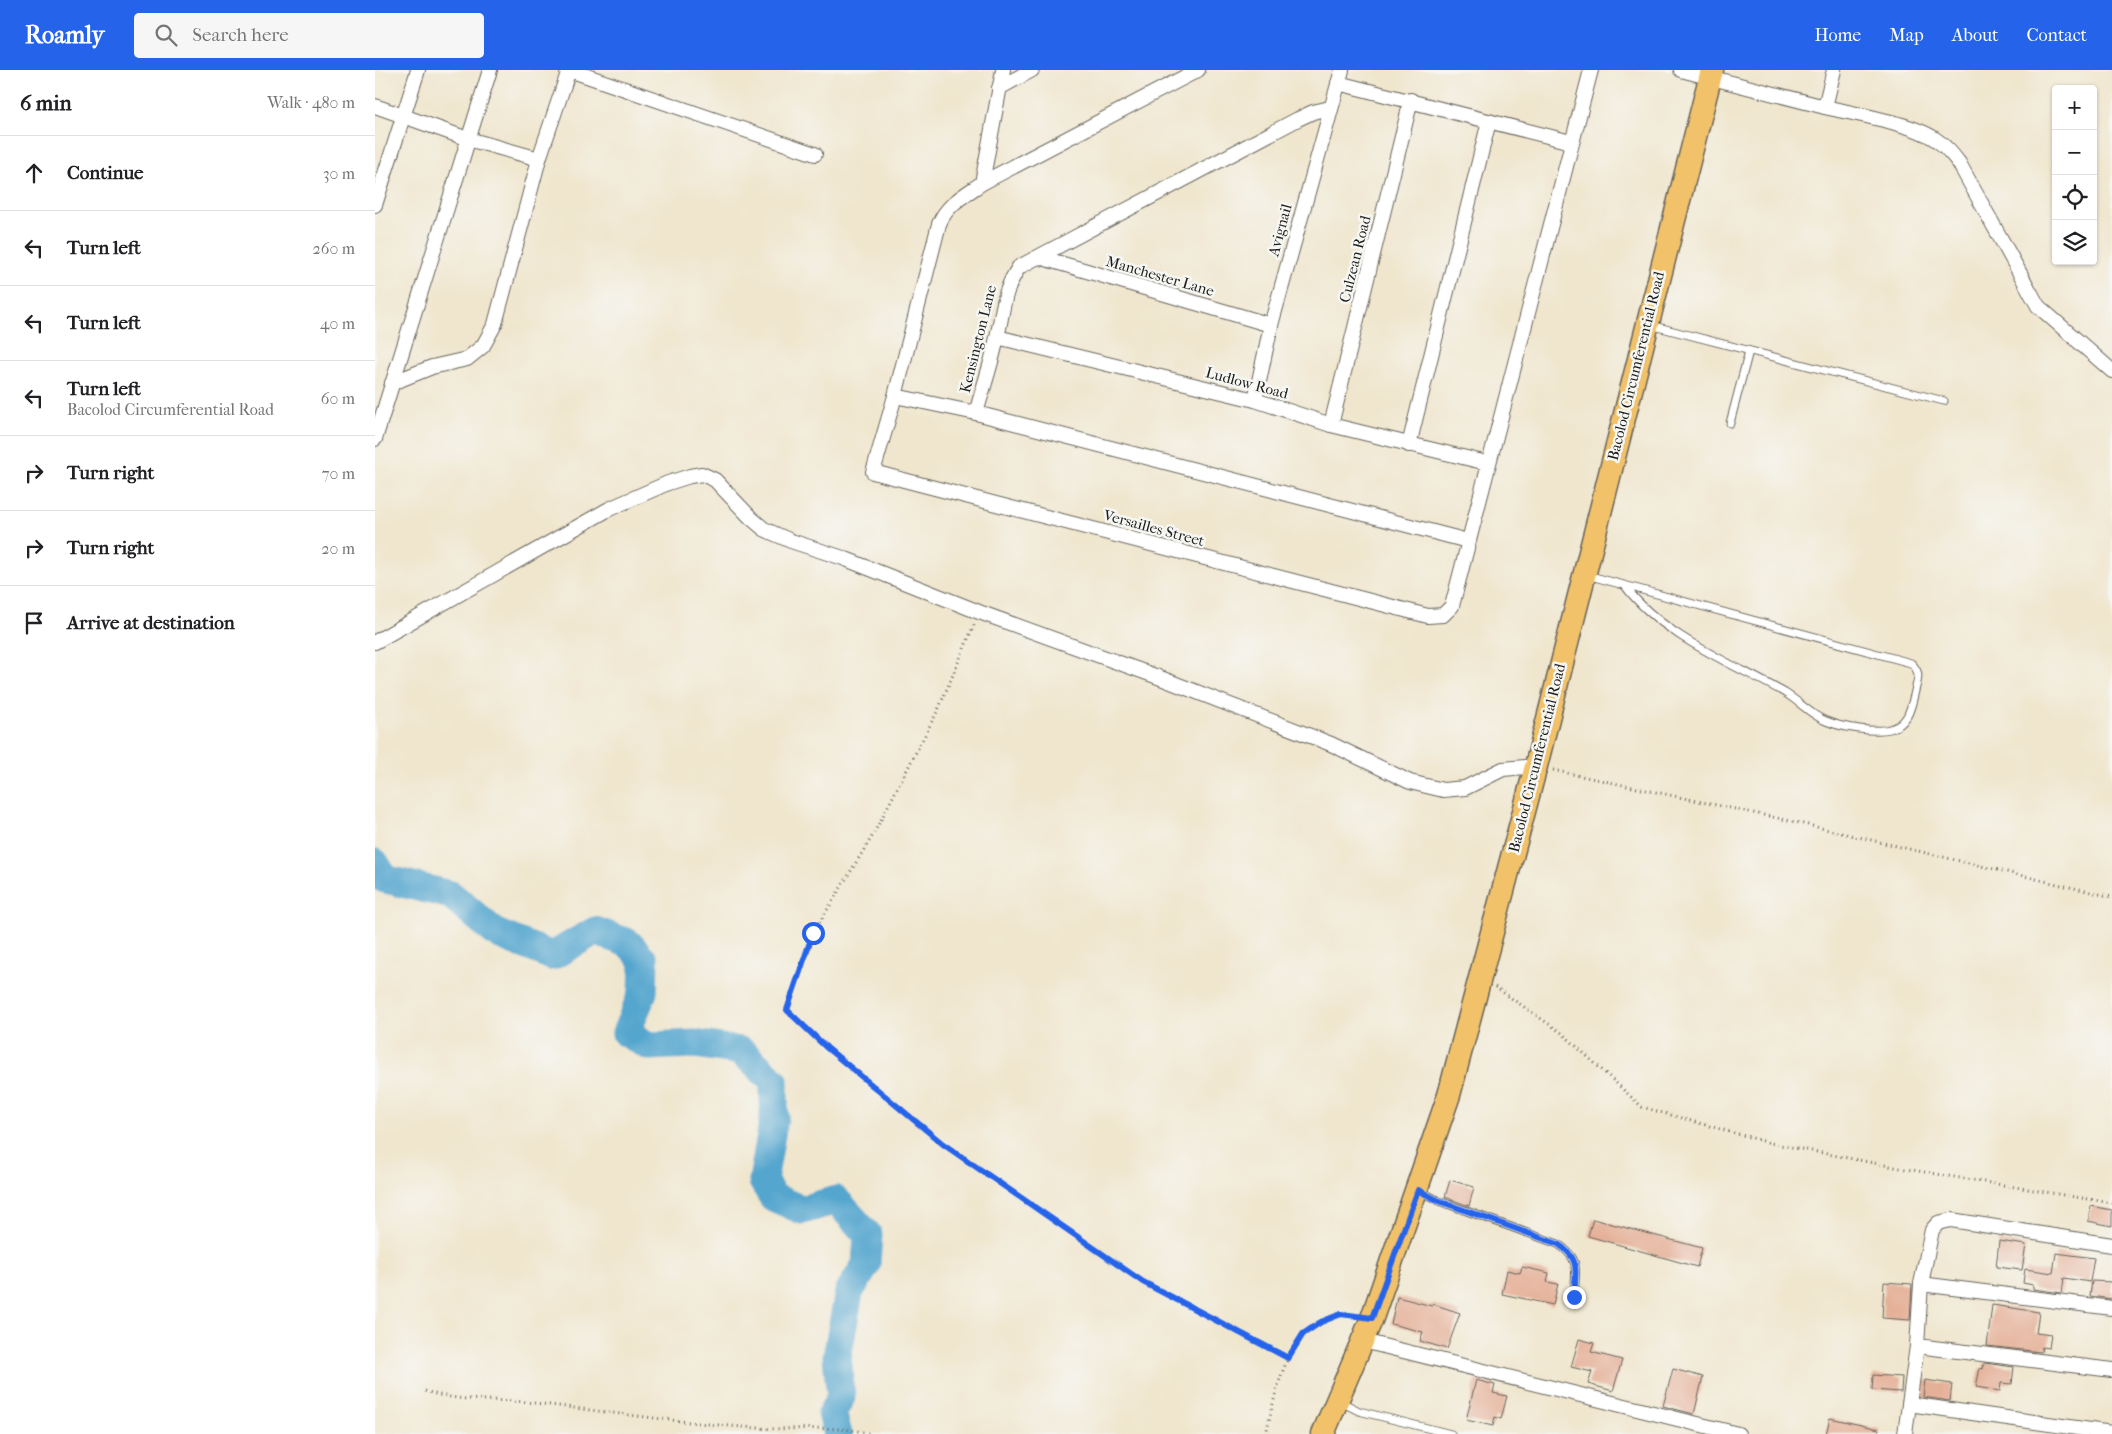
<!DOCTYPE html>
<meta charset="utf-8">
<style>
:root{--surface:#fff;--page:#f6f6f6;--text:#202124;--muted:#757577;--line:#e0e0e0;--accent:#2563eb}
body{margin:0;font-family:"IM FELL French Canon",serif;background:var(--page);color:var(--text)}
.controls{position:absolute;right:15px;top:15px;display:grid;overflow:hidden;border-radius:5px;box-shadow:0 1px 4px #0004}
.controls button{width:45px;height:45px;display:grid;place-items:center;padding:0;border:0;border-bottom:1px solid var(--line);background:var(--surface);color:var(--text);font:25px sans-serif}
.stop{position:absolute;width:15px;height:15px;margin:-11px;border:4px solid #2563eb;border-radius:50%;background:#fff}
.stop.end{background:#2563eb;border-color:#fff;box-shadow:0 1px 5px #0008}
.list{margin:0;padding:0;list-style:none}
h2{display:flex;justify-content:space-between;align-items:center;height:65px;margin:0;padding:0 20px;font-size:21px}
h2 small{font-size:16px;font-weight:400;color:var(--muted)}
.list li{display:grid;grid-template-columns:32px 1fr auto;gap:15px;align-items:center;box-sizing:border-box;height:75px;padding:0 20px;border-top:1px solid var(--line)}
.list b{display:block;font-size:19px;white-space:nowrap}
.list p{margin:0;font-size:16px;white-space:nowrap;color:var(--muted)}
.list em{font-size:16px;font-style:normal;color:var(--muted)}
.icon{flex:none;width:28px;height:28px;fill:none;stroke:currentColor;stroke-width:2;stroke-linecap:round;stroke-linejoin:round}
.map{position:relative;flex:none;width:1737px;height:1364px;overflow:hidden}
header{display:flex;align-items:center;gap:30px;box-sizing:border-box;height:70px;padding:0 25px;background:var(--accent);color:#fff}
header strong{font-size:24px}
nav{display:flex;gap:28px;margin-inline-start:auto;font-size:18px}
.search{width:350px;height:45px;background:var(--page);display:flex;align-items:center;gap:12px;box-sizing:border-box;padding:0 18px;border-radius:5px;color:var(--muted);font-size:19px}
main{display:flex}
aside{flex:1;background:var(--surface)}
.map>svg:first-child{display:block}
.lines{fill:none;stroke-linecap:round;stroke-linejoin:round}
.river{stroke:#55a6cf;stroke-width:29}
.building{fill:#e5b098}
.lane-casing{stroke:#66635a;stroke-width:9}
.street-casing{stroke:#66635a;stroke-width:16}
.primary-casing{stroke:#66635a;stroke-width:25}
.path{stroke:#66635a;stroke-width:3;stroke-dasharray:1 4;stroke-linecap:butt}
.lane{stroke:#fff;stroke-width:7}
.street{stroke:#fff;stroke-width:14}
.primary{stroke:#f2c26a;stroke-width:22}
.route{stroke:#2563eb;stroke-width:6}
.labels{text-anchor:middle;stroke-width:5;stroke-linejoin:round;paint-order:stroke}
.street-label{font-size:15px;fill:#1c1c1c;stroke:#f6f6f2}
</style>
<header>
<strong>Roamly</strong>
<div class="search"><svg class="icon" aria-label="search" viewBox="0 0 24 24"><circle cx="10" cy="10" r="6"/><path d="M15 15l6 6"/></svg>Search here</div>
<nav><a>Home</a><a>Map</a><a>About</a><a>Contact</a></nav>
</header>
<main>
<aside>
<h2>6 min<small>Walk · 480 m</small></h2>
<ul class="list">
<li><svg class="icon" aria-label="ahead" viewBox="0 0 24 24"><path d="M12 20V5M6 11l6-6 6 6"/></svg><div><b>Continue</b></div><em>30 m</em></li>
<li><svg class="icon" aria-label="left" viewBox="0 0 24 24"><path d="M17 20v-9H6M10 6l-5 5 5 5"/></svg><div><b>Turn left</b></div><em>260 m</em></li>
<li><svg class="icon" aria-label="left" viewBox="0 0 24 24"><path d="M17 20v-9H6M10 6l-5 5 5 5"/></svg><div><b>Turn left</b></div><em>40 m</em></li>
<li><svg class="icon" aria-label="left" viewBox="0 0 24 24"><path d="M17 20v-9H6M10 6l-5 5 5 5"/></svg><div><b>Turn left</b><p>Bacolod Circumferential Road</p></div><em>60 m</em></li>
<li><svg class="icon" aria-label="right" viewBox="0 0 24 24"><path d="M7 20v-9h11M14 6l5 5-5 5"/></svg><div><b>Turn right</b></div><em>70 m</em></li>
<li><svg class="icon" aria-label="right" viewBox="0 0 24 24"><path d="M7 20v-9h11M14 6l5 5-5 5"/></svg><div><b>Turn right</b></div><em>20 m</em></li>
<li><svg class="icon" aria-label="arrive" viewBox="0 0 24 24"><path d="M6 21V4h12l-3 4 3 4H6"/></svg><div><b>Arrive at destination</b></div></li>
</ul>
</aside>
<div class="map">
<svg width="1737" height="1364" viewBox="0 0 1737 1364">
<rect width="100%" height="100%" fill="#f6f6f2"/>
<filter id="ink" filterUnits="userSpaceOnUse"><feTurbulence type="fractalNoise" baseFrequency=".02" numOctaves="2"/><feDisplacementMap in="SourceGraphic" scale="10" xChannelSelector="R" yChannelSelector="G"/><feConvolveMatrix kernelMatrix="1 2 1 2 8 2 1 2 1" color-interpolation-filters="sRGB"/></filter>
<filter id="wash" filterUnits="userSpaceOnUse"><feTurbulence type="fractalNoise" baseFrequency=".0096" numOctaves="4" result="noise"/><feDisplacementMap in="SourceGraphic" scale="20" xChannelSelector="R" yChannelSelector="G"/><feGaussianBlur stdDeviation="1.12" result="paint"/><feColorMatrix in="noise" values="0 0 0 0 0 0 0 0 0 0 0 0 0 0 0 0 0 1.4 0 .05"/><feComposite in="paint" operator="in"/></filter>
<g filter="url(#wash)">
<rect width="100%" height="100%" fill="#f0e6ce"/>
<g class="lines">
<path class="river" d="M0,793L10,809L76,825L121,863L177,886L220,861L253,873L269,890L268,922L251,963L274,976L320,974L366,981L399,1011V1047L388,1111L398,1127L427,1140L461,1130L493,1165L491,1195L474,1222L462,1287L466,1327L457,1343L463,1364"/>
</g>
<g id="blocks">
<g class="building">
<path d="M1075,1110L1099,1117L1094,1136L1070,1127Z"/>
<path d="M1716,1136L1737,1140V1156L1713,1151Z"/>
<path d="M1218,1149L1327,1178L1322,1197L1213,1166Z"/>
<path d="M1624,1171L1651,1175L1647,1200L1621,1197Z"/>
<path d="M1681,1183L1719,1188L1715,1212L1689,1208L1687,1223L1658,1219V1215L1648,1213L1650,1199L1678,1203Z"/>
<path d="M1147,1197L1174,1203L1172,1212L1183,1214L1178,1235L1127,1224L1132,1200L1145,1203Z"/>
<path d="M1717,1211L1737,1212V1229L1715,1226Z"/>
<path d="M1509,1212L1537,1214L1535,1250L1507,1248Z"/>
<path d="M1022,1227L1057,1236L1058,1234L1085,1243L1072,1279L1045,1271L1048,1262L1016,1254Z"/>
<path d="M1617,1235L1664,1242L1661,1263L1676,1265L1674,1278L1667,1277L1666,1282L1612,1276Z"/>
<path d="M1204,1269L1219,1273L1216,1282L1247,1290L1238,1321L1213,1314L1217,1302L1196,1297Z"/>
<path d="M1609,1293L1639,1297L1637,1314L1626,1313L1625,1321L1601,1317L1605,1298L1608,1299Z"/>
<path d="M1298,1299L1328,1307L1319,1344L1288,1336Z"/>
<path d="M1498,1305L1527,1307L1526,1322L1497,1320Z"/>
<path d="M1101,1310L1120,1315L1118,1323L1132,1326L1126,1349L1120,1347L1118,1356L1091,1350Z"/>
<path d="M1550,1310L1577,1314L1575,1331L1548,1327Z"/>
<path d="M1455,1348L1504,1359V1364H1451Z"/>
</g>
</g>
</g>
<g filter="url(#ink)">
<use href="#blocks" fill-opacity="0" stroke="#66635a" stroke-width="1"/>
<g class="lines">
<g class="lane-casing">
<g id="lane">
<path d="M1275,255L1569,331"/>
<path d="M1355,353L1374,281"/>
<path d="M1212,505L1536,593C1546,602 1543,609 1540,621C1536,637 1534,654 1515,659C1500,663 1465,657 1451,651C1436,645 1425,632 1410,623C1357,593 1288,567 1250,516"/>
<path d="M1045,1121L1064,1131L1183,1174C1207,1190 1200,1201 1199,1227"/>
<path d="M964,1331L984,1341L1076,1364"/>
</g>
</g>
<g class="street-casing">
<g id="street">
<path d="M194,0L440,84"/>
<path d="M823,0L607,113C590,125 572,134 564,154L520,326L498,402L1053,546L1068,545L1077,536L1216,0"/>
<path d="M1306,0L1450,37L1459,0"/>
<path d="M963,13L1196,72"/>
<path d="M624,18L657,0"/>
<path d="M0,36L93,69L164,89"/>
<path d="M1450,37C1479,44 1537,53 1560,69C1570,75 1577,84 1584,93L1663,236L1737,301"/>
<path d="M607,113L628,0"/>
<path d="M0,135L43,0"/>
<path d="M664,187L896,255"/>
<path d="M622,267L880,330L956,355L1112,393"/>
<path d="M17,313L57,297L92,289L108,276L120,254L164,89L194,0"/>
<path d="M520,326L601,343L1093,471"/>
<path d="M880,330L896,255L967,0"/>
<path d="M601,343C608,318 617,293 622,267C629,239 627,223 644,197L923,49L938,42L955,38"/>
<path d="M956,355L1036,30"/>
<path d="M0,369L115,0"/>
<path d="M1034,375L1114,51"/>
<path d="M0,572L234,439L293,413L315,406L327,404L340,410L376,448L389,459L416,471L468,488L604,542L783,607L956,674L1035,712L1068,720L1090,718L1128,699L1161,696"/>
<path d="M1546,1214L1737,1238"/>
<path d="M988,1271L1363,1364"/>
<path d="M1542,1276L1737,1300"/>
<path d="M1534,1334L1737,1363"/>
<path d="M1530,1364L1542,1276L1546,1214L1557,1160L1563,1153L1576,1150L1737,1175"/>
</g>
</g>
<g class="primary-casing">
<path id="primary" d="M948,1364L997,1248L1074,1025L1161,696L1337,0"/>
</g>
<g class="path">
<path d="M599,555L563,640L498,765L438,863L412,939L453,978L568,1073L768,1212L913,1288"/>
<path d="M1178,700L1416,751L1737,827"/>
<path d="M1120,917L1187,963L1267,1037L1395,1073L1525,1098L1737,1133"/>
<path d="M50,1321C85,1333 123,1328 159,1333C233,1342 308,1353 382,1358C421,1361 458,1354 496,1364"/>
<path d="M891,1364C902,1317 915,1238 979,1246"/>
</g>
<use href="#lane" class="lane"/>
<use href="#street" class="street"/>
<use href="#primary" class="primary"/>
</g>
</g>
<g class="lines" filter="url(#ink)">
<path class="route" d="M438,863L412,940L452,978L568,1074L768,1212L913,1288L928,1264L946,1252L966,1244L997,1248L1043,1120L1064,1131L1183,1174C1207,1190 1200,1201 1199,1227"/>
</g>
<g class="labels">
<g class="street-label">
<text transform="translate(905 160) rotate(-75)" y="5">Avignail</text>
<text transform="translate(980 189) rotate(-76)" y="5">Culzean Road</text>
<text transform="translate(785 206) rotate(16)" y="5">Manchester Lane</text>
<text transform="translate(603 269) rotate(-76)" y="5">Kensington Lane</text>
<text transform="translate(1261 296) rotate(-76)" y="5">Bacolod Circumferential Road</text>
<text transform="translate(872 313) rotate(15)" y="5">Ludlow Road</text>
<text transform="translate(779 458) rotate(15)" y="5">Versailles Street</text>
<text transform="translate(1162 688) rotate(-76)" y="5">Bacolod Circumferential Road</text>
</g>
</g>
</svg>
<div class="controls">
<button>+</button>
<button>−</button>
<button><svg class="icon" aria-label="locate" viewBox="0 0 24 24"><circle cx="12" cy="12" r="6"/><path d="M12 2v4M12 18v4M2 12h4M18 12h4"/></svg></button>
<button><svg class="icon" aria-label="layers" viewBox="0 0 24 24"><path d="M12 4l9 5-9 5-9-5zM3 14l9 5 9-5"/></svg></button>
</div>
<div class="stop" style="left:438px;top:863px"></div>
<div class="stop end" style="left:1199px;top:1227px"></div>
</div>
</main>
